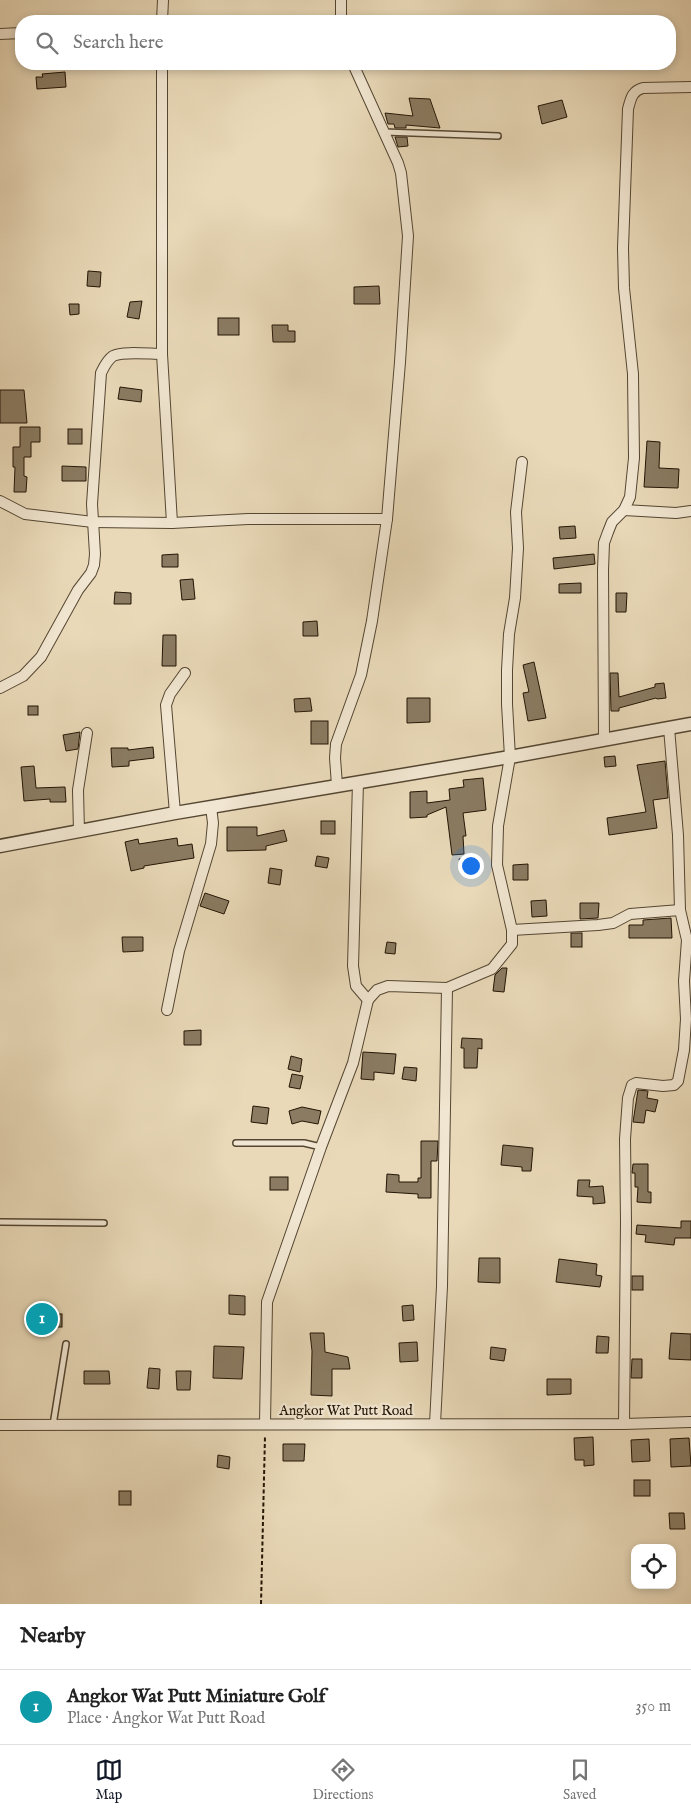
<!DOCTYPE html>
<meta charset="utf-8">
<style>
:root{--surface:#fff;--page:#f2f2f2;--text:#222;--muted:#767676;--line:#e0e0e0;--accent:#111827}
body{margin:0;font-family:"IM FELL English",serif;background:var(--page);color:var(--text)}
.controls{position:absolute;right:15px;bottom:15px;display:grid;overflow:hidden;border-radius:10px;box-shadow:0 2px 8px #0003}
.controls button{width:45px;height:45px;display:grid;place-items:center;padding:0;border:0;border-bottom:1px solid var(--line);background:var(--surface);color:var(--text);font:25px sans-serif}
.you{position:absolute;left:470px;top:865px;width:18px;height:18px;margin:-12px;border:4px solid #fff;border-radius:50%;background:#1a73e8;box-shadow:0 0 0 8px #1a73e833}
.badge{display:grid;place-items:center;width:32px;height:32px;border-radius:50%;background:var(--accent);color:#fff;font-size:16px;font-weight:700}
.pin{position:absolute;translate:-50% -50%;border:2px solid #fff;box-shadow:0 1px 5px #0006}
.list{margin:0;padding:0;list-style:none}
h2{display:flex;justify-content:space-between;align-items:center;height:65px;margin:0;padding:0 20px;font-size:21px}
h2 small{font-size:16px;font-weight:400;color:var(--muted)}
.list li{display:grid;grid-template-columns:32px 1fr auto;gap:15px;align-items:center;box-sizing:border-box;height:75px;padding:0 20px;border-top:1px solid var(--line)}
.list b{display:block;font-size:19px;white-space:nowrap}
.list p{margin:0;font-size:16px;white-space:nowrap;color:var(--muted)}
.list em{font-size:16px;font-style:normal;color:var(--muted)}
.icon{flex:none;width:28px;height:28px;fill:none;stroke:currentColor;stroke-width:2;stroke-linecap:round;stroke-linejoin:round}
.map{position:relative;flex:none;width:691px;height:1604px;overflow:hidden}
.search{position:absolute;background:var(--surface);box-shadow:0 2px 8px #0003;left:15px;right:15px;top:15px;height:55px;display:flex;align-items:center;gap:12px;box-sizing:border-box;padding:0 18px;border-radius:20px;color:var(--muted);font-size:19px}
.sheet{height:140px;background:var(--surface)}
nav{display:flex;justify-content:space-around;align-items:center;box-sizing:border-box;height:70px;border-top:1px solid var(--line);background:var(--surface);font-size:14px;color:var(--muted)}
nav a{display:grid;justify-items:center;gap:2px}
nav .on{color:var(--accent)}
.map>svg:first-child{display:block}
.building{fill:#8a7b62;stroke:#231505}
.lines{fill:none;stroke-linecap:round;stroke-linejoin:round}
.service-casing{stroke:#544632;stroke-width:8}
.minor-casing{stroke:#544632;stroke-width:12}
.tertiary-casing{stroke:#544632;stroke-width:15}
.path{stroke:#231505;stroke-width:2;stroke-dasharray:4 2.5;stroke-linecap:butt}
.service{stroke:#f1e6d1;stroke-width:5}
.minor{stroke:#f1e6d1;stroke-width:10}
.tertiary{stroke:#f1e6d1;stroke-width:12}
.labels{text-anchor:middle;stroke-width:4.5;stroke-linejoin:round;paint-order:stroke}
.street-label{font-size:14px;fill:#231505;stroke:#f1e6d1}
</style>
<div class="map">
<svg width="691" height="1604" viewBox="0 0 691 1604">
<rect width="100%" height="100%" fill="#e9d9b8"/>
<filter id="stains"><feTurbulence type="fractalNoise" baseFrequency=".004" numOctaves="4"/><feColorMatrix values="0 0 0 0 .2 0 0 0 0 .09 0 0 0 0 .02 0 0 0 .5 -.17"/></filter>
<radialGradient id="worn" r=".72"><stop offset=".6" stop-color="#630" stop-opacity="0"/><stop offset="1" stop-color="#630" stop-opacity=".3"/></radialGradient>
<g class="building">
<path d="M65,72L66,87L37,89L36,77H43L42,74Z"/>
<path d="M409,98L430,99L440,128L406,125V128H395L394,124H388L385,113L413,116Z"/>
<path d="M562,100L567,117L542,124L538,106Z"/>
<path d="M395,137H407L408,146L398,147Z"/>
<path d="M88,271L101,272L100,287L87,286Z"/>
<path d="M379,286L380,304H354V287Z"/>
<path d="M142,301L139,319L127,317L130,302Z"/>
<path d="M69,304H79V314L70,315Z"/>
<rect x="218" y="318" width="21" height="17"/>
<path d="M272,325H288V331H295V342H273Z"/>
<path d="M120,387L142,390L141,402L118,399Z"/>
<path d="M0,390H24L27,423H0Z"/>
<path d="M20,427H40V442H31V457H24V476L27,477L26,492H14L15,467H13V447H20Z"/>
<rect x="68" y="429" width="14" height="15"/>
<path d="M647,441L660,442L659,468L679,469L678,488L644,487Z"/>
<path d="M62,466L86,467V481H62Z"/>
<path d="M575,526L576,538L560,539L559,527Z"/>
<path d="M178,554V567H162V555Z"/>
<path d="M594,554L595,564L554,569L553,558Z"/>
<path d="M193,579L195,599L182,600L180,580Z"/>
<path d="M581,583V593H559V584Z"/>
<path d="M115,592L131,593V604H114Z"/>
<path d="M616,593H627L626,612H616Z"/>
<path d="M317,621L318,636H303V622Z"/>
<path d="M163,635H176V666H162Z"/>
<path d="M534,662L546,718L528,721L523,693L529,692L523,665Z"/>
<path d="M610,673H618L619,697L655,687V684L664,683L666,698L657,699L656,698L619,708V711H611Z"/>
<path d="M310,698L312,711L295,712L294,699Z"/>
<path d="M407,698H430V722L407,723Z"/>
<rect x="28" y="706" width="10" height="9"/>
<rect x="311" y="721" width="17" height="23"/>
<path d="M80,732L78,749L66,751L63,735Z"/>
<path d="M153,747L154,758L129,761V766L112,767L111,748H128V750Z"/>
<path d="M615,756L616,766L605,767L604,757Z"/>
<path d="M665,761L668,798L653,800L657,828L609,835L607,818L646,812L637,765Z"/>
<path d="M34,766L36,788L65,787L66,802H50V799L24,801L21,767Z"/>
<path d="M483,778L486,810L463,813L466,836H463L464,854L452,855L446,807L427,815V817L410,818V792L427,791V803L450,800L449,789L464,787L463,780Z"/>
<rect x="321" y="821" width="14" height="13"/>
<path d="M227,827H257V836L284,830L287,841L266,846V850L227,851Z"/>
<path d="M177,838L178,846L192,844L194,858L144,866V868L131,871L125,842L138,839L139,844Z"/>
<path d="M317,856L329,858L327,868L315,866Z"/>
<path d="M470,856L474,870L463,872L459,859Z"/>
<path d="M528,864V880H513V865Z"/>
<path d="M270,868L282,870L280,885L268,883Z"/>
<path d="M205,893L229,901L224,914L200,906Z"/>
<path d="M546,900L547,916L532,917L531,901Z"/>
<path d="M580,903H599L598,918L580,919Z"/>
<path d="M671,918L672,938H629V925H643V920Z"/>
<rect x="571" y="933" width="11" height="14"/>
<path d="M122,937H143V951L123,952Z"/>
<path d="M387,942L396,943L395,954L385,953Z"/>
<path d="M502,968H507L504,992L493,991L495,975Z"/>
<path d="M201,1030V1045H184V1031Z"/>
<path d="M462,1038L482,1039V1049L478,1048L477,1068H464V1048H461Z"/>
<path d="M363,1052L396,1054L394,1074L374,1072V1080L361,1079Z"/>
<path d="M291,1056L302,1059L300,1072L288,1069Z"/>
<path d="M404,1067L417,1068L416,1081L402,1079Z"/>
<path d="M292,1074L303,1076L300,1089L289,1087Z"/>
<path d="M638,1090L648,1091L647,1098L658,1100L655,1112L646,1110L644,1123L633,1122Z"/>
<path d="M253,1106L269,1108L267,1124L251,1122Z"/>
<path d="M302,1107L321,1111L318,1124L302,1121L292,1124L289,1111Z"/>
<path d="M421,1141H438L437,1161H431V1198H418V1194L386,1192L387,1174L399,1175V1182H418V1178H421Z"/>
<path d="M503,1145L533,1148L531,1171H522V1167L501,1165Z"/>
<path d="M633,1164H648V1192H651V1203L637,1202L638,1187H635V1173H632Z"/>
<rect x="270" y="1177" width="18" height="13"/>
<path d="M578,1180H590L589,1187L603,1186L605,1203L593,1204V1197L577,1196Z"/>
<path d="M681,1221H691V1238H675L674,1245L645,1242L646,1235L636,1234L637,1225L681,1228Z"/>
<path d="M479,1258H500V1283L478,1282Z"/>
<path d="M559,1259L597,1264L596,1275L602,1276L600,1287L556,1282Z"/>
<rect x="632" y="1276" width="11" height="14"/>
<path d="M229,1295L245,1296V1315L229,1314Z"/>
<path d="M413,1305L414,1320L403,1321L402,1306Z"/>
<rect x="45" y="1314" width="17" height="13"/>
<path d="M310,1333H324L325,1352L348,1357L350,1369H332V1396L311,1395L312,1351Z"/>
<path d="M671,1333L691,1334V1360L669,1359Z"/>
<path d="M597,1336L609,1337L608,1353H596Z"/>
<path d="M417,1342L418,1361L400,1362L399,1343Z"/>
<path d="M214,1346L244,1347L242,1379L213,1378Z"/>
<path d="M491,1347L506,1349L504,1361L490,1359Z"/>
<path d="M632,1359H642V1378H631Z"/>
<path d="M149,1368L160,1369L159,1389L147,1388Z"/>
<path d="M84,1371H109L110,1384H84Z"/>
<path d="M176,1371H191L190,1390H177Z"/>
<path d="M547,1379H571V1394L547,1395Z"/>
<path d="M593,1437L594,1465L584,1466V1460H575L574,1438Z"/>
<path d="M689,1438L691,1466L671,1467L670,1439Z"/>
<path d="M649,1439L650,1461L632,1462L631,1440Z"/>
<path d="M283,1444H305L304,1461H283Z"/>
<path d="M218,1455L230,1457L229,1469L217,1467Z"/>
<rect x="634" y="1480" width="16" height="16"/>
<rect x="119" y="1491" width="12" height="14"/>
<path d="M669,1513H684L685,1529H670Z"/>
</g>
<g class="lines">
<g class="service-casing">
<g id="service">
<path d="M384,132L498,136"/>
<path d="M236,1143H304L321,1147"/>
<path d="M0,1222L104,1223"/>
<path d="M53,1425L66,1344"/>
</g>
</g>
<g class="minor-casing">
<g id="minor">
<path d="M341,0V21"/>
<path d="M162,21L163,0"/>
<path d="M0,34L21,33"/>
<path d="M162,64V354L172,523"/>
<path d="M0,501L25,514L93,522L172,523L248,519H387"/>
<path d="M624,510L676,513L691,511"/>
<path d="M0,688L23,676L41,657L78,590L91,573L94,565L95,554L92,504L101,373C104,367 107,360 113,356C123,351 149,354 162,354"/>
<path d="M604,739L603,570L604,543L608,532L612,522L624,510L630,497L634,458L633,374L624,288L623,248L628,109C631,98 632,91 643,88L691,87"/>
<path d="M358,782L353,966L356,986L368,1000"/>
<path d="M337,785L335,758L336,744L361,675L372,621L387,519L400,362L408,236L401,173L398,163L353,64"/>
<path d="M175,813L166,705L170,694L185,673"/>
<path d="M79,832L78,790L87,733"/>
<path d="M512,930L598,925L613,923L630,914L680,910"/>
<path d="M167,1010L179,951L211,844L213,823L211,807"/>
<path d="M265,1424L267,1302L321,1147L353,1063L368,1000L377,990L388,986L447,988"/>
<path d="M435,1424L442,1286L447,988L492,969L512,944V930L497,865L498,826L510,757L507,704V670L509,634L515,598L518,548L516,512L522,462"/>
<path d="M624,1424L626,1222L625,1139L628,1098L632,1085L636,1083L663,1086L674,1085L678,1081L684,1050L686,1019L684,981L687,940L680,910L678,835L669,728"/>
<path d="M0,1425L624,1424L691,1422"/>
</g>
</g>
<g class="tertiary-casing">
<path id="tertiary" d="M0,846L175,813L510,757L691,724"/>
</g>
<path class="path" d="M261,1604L265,1436"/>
<use href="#service" class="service"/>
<use href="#minor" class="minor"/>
<use href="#tertiary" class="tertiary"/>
</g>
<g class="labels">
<g class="street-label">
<text x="346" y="1415">Angkor Wat Putt Road</text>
</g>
</g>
<rect width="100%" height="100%" filter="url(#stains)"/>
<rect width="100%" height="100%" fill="url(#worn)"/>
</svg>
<div class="controls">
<button><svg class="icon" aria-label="locate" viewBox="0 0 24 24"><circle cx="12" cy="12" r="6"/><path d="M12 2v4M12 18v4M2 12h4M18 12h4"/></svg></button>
</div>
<div class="you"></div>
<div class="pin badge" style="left:42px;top:1319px;background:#0f9aa8">1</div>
<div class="search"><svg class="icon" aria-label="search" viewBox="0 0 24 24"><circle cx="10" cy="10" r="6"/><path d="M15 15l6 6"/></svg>Search here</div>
</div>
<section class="sheet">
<h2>Nearby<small></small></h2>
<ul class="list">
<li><span class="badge" style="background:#0f9aa8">1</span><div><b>Angkor Wat Putt Miniature Golf</b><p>Place · Angkor Wat Putt Road</p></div><em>350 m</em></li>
</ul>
</section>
<nav>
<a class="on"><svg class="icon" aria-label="map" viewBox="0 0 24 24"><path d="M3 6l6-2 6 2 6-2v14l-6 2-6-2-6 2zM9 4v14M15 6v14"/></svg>Map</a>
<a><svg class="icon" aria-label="directions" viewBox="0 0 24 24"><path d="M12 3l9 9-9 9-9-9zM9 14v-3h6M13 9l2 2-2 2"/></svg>Directions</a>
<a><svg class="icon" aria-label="saved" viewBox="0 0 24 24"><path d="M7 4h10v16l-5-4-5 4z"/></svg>Saved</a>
</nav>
